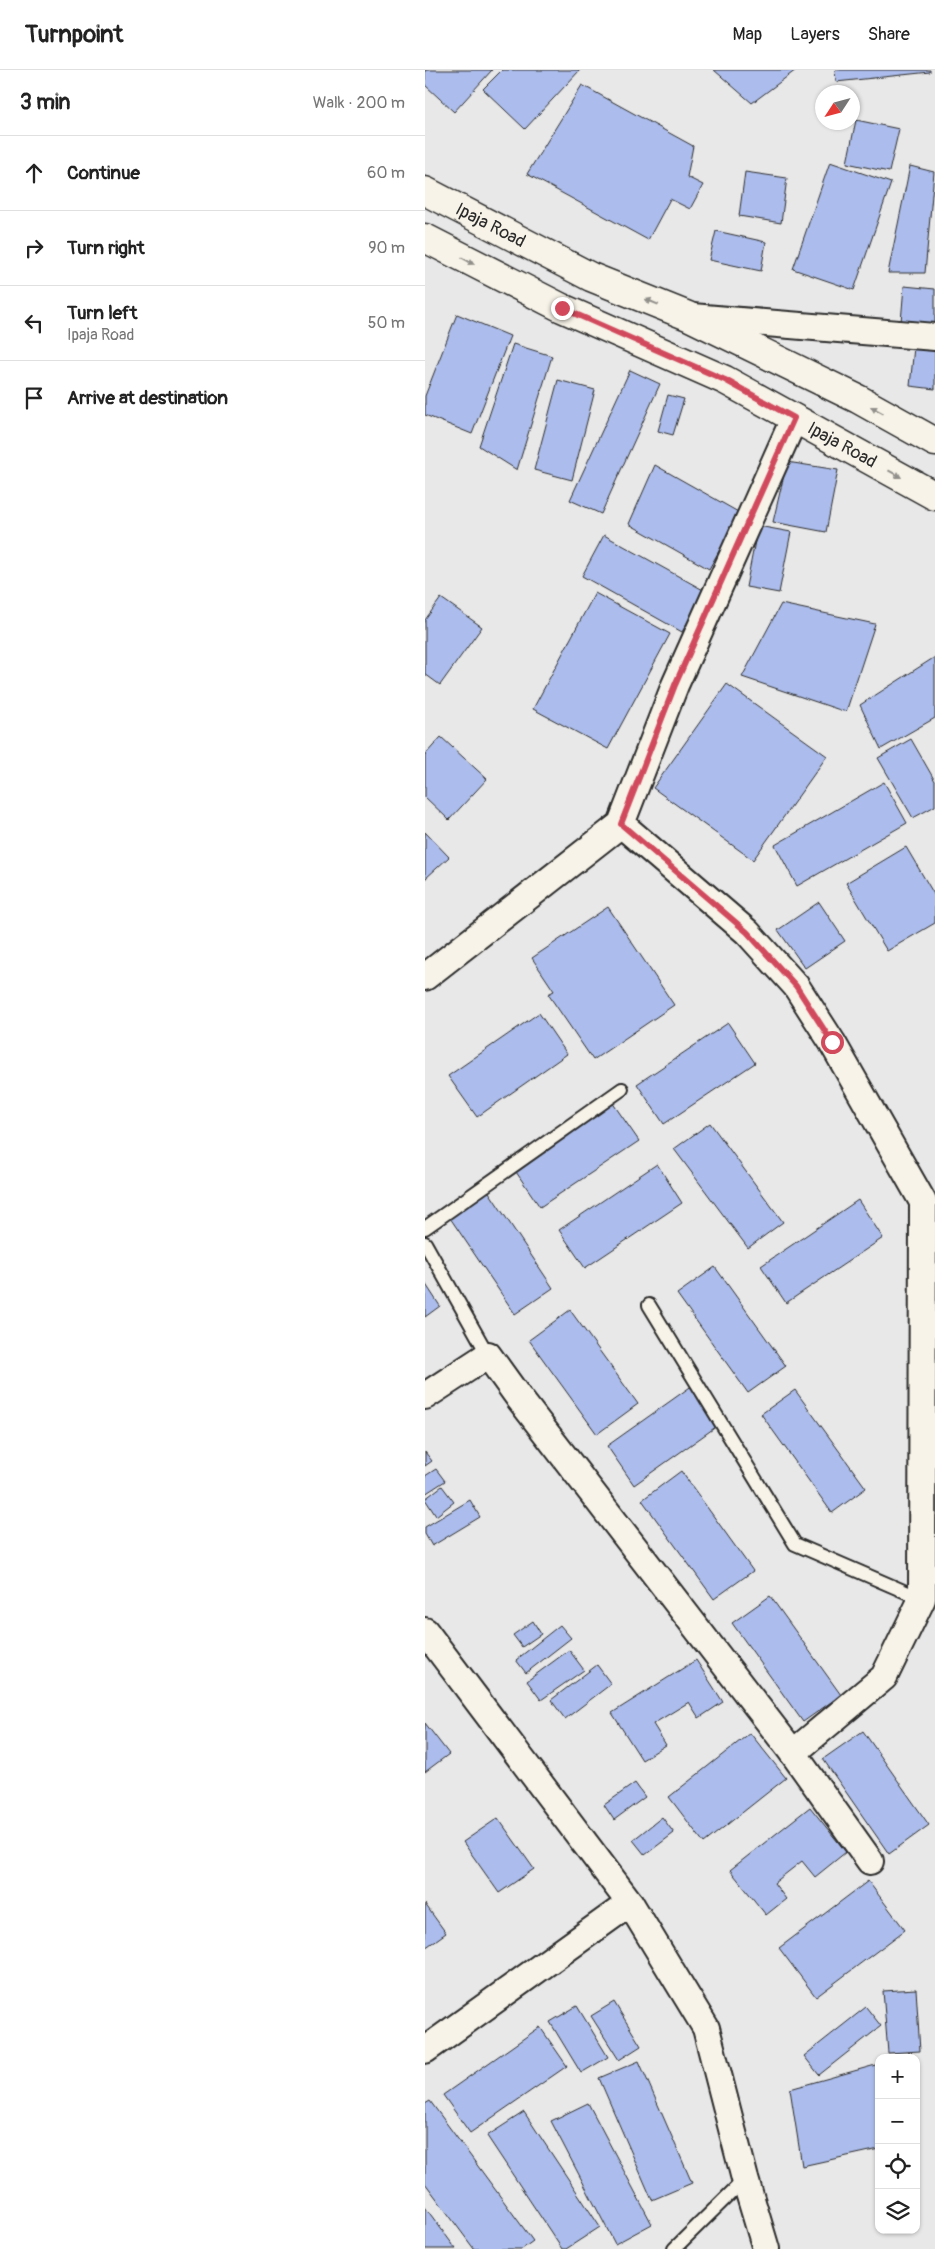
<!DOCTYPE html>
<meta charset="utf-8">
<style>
:root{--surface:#fff;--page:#f2f2f2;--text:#222;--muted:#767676;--line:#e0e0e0}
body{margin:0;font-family:Pangolin,sans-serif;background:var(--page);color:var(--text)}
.controls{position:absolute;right:15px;bottom:15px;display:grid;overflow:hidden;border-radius:10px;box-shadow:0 1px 4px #0004}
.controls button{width:45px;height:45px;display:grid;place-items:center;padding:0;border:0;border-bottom:1px solid var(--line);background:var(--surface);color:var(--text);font:25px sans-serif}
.compass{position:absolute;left:390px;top:15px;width:45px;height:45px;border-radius:50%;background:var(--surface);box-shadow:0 1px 4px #0004;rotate:234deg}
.stop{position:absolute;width:15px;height:15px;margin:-11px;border:4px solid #d1495b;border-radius:50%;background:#fff}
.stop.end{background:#d1495b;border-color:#fff;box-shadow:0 1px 5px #0008}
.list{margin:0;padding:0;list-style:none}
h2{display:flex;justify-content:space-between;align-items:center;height:65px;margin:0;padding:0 20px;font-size:21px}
h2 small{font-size:16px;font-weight:400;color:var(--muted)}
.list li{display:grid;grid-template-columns:32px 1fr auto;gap:15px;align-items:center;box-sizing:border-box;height:75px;padding:0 20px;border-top:1px solid var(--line)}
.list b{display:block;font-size:19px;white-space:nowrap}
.list p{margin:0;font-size:16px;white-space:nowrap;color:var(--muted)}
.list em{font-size:16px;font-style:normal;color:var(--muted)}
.icon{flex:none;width:28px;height:28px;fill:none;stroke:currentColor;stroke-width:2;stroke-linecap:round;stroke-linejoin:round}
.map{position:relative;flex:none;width:510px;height:2179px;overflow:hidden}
header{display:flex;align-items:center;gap:30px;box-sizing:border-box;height:70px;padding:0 25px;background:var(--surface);border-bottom:1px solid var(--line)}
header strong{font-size:24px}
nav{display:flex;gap:28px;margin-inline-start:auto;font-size:18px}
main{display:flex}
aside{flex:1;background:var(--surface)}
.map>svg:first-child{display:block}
.building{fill:#acbded;stroke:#2b2b2b}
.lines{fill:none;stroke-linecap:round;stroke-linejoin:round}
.lane-casing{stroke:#2b2b2b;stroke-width:16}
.street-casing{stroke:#2b2b2b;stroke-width:30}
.secondary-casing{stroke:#2b2b2b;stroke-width:31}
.lane{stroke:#f7f3e8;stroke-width:12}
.street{stroke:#f7f3e8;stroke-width:26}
.secondary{stroke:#f7f3e8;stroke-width:28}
.oneway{fill:#918f8a}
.route{stroke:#d1495b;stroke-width:6}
.labels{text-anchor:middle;stroke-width:5;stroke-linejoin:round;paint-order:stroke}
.street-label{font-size:18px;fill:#2b2b2b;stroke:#f7f3e8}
</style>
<header>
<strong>Turnpoint</strong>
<nav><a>Map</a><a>Layers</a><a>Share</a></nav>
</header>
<main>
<aside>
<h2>3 min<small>Walk · 200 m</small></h2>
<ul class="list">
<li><svg class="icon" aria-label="ahead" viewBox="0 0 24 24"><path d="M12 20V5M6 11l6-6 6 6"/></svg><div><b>Continue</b></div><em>60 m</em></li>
<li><svg class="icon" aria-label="right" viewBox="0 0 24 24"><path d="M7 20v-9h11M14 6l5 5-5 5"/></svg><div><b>Turn right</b></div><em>90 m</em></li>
<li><svg class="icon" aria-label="left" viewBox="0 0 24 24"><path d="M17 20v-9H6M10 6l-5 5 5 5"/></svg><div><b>Turn left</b><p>Ipaja Road</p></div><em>50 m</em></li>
<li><svg class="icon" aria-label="arrive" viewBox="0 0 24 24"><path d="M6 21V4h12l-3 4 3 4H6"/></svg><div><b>Arrive at destination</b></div></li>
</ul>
</aside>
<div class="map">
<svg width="510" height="2179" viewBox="0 0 510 2179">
<rect width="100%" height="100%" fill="#e8e8e9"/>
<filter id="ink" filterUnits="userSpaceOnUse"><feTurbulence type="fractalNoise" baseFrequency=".02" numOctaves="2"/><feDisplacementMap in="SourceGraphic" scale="10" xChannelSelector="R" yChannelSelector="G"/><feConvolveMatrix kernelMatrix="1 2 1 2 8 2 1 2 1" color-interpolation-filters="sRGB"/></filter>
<g filter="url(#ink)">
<g class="building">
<path d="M0,0H67L29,42L0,15Z"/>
<path d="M77,0H155L100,59L58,19Z"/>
<path d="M289,0H371L327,33Z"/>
<path d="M410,0H505V2L411,12Z"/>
<path d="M157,15L268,76L262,107L278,115L265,139L245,129L223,170L102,104Z"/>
<path d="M431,50L474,59L464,102L422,93Z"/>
<path d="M405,92L466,113L429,220L368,199Z"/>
<path d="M485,96L509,102L500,203H463Z"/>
<path d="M320,102L362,108L356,153L314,146Z"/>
<path d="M291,161L341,172L336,201L284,190Z"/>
<path d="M479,216L510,219V255L476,252Z"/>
<path d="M32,244L85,266L47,364L0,345V326Z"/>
<path d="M88,274L127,286L92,400L54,376Z"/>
<path d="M489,277L510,279V319L485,316Z"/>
<path d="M205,300L235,314L176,444L145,430Z"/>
<path d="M133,310L170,320L147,410L109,400Z"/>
<path d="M243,325L259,329L248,365L233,361Z"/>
<path d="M362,392L413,400L401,462L348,452Z"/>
<path d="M230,395L315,443L284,499L204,454Z"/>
<path d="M333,456L366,462L354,523L321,517Z"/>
<path d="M179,465L280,521L257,562L157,506Z"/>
<path d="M170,523L245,564L183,679L108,639Z"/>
<path d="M16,528L57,557L15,615L0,604V550Z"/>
<path d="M356,534L450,554L421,642L317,607Z"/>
<path d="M510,587V648L456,679L435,635Z"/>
<path d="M302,614L402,686L328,790L228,718Z"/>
<path d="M16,667L62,709L24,750L0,727V685Z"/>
<path d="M486,669L510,711V736L488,748L453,688Z"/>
<path d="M459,712L482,753L372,816L350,775Z"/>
<path d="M0,762L24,787L0,809Z"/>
<path d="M481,777L510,826V853L462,881L421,813Z"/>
<path d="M394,832L420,871L380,898L353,860Z"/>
<path d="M183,837L249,935L168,990L123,924L129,921L107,888Z"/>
<path d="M114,943L142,984L52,1047L23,1006Z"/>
<path d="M303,953L330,993L239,1054L212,1014Z"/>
<path d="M187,1032L214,1071L115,1137L89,1099Z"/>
<path d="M285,1053L358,1152L323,1178L249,1079Z"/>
<path d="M232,1094L257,1133L160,1198L134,1160Z"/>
<path d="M62,1119L128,1218L90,1244L23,1145Z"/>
<path d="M433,1130L458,1168L361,1233L336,1196Z"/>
<path d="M290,1197L361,1296L323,1323L252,1224Z"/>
<path d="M0,1213L15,1236L0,1247Z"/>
<path d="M145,1240L213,1334L172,1364L104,1270Z"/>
<path d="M268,1315L295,1354L209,1415L182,1376Z"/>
<path d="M370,1320L441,1418L407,1443L336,1344Z"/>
<path d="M0,1382L7,1391L0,1396Z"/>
<path d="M11,1399L20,1411L0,1424V1406Z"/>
<path d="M256,1401L328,1501L289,1529L217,1430Z"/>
<path d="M17,1416L29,1432L11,1446L0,1429Z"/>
<path d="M45,1430L55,1447L7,1476L0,1464V1457Z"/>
<path d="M345,1526L416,1625L378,1652L307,1553Z"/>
<path d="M108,1551L116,1564L97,1577L88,1565Z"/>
<path d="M135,1555L146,1568L101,1603L91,1590Z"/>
<path d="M144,1580L159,1600L116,1630L102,1611Z"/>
<path d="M271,1590L298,1632L274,1648L264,1632L228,1654L241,1675L217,1690L187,1643Z"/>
<path d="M172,1595L186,1614L140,1649L126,1630Z"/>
<path d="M0,1653L24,1684L0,1702Z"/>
<path d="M438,1661L504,1755L464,1784L398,1689Z"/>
<path d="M325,1663L361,1708L279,1773L244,1727Z"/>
<path d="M210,1713L220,1727L189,1750L179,1735Z"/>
<path d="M385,1737L421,1782L390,1807L377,1791L349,1813L361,1829L341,1845L305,1800Z"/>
<path d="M237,1747L249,1763L220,1785L208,1770Z"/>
<path d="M73,1748L109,1799L74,1823L38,1772Z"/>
<path d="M443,1811L480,1860L391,1927L354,1878Z"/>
<path d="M0,1834L21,1863L0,1878Z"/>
<path d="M491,1919L495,1981L463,1983L458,1921Z"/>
<path d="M189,1932L216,1976L194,1990L166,1946Z"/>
<path d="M152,1936L183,1987L156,2003L125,1952Z"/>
<path d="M441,1937L456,1956L394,2005L379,1986Z"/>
<path d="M115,1957L142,1996L45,2063L18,2025Z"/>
<path d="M214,1991L267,2113L227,2130L174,2008Z"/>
<path d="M454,1994V2079L377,2096L365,2019Z"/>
<path d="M5,2031L108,2171L97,2179H49L0,2113V2034Z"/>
<path d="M163,2033L227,2154L190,2174L126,2051Z"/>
<path d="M99,2042L175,2157L141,2179H137L62,2066Z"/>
<path d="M0,2137L31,2179H0Z"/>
</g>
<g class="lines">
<g class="lane-casing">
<g id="lane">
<path d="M0,1158L197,1019"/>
<path d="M0,1173L63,1285"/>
<path d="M224,1235L370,1474L497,1529"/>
<path d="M249,2179L320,2109"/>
</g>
</g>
<g class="street-casing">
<g id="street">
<path d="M267,247L510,267"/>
<path d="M196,754L322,862L371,916L407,972L498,1132L497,1529L459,1607L368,1683"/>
<path d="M0,907L196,754L250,615L369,349"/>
<path d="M0,1326L63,1285L94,1328L368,1683L445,1791"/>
<path d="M0,1561L205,1833L281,1958L320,2109L341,2179"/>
<path d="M0,1980L205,1833"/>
</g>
</g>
<g class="secondary-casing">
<g id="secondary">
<path id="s1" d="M0,121L166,207L263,246L433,329L510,372"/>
<path id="s2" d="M0,168L137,238L300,310L510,426"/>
</g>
</g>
<use href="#lane" class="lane"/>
<use href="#street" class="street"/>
<use href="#secondary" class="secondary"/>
</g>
<defs><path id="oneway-solid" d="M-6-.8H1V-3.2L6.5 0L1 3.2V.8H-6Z" transform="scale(1.25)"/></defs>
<g class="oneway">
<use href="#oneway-solid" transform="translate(43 191) rotate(28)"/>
<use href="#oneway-solid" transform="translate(227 232) rotate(-158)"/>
<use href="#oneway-solid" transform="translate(452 340) rotate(-151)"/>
<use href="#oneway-solid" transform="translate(470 404) rotate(29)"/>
</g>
</g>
<g class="lines" filter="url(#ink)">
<path class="route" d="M137,238L300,310L369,348L250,615L196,754L322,862L371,916L407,972"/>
</g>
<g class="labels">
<g class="street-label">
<text dy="6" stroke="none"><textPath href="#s1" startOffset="74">Ipaja Road</textPath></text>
<text dy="6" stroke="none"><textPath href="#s2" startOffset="466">Ipaja Road</textPath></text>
</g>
</g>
</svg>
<div class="controls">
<button>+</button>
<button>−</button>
<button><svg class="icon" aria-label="locate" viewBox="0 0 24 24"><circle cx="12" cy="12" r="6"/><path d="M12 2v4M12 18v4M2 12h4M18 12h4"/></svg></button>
<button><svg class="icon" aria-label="layers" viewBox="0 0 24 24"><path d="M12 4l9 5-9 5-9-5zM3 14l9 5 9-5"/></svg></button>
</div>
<svg class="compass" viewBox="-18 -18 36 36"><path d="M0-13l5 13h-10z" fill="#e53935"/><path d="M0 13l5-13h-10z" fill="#767676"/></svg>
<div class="stop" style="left:407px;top:972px"></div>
<div class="stop end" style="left:137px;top:238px"></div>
</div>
</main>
